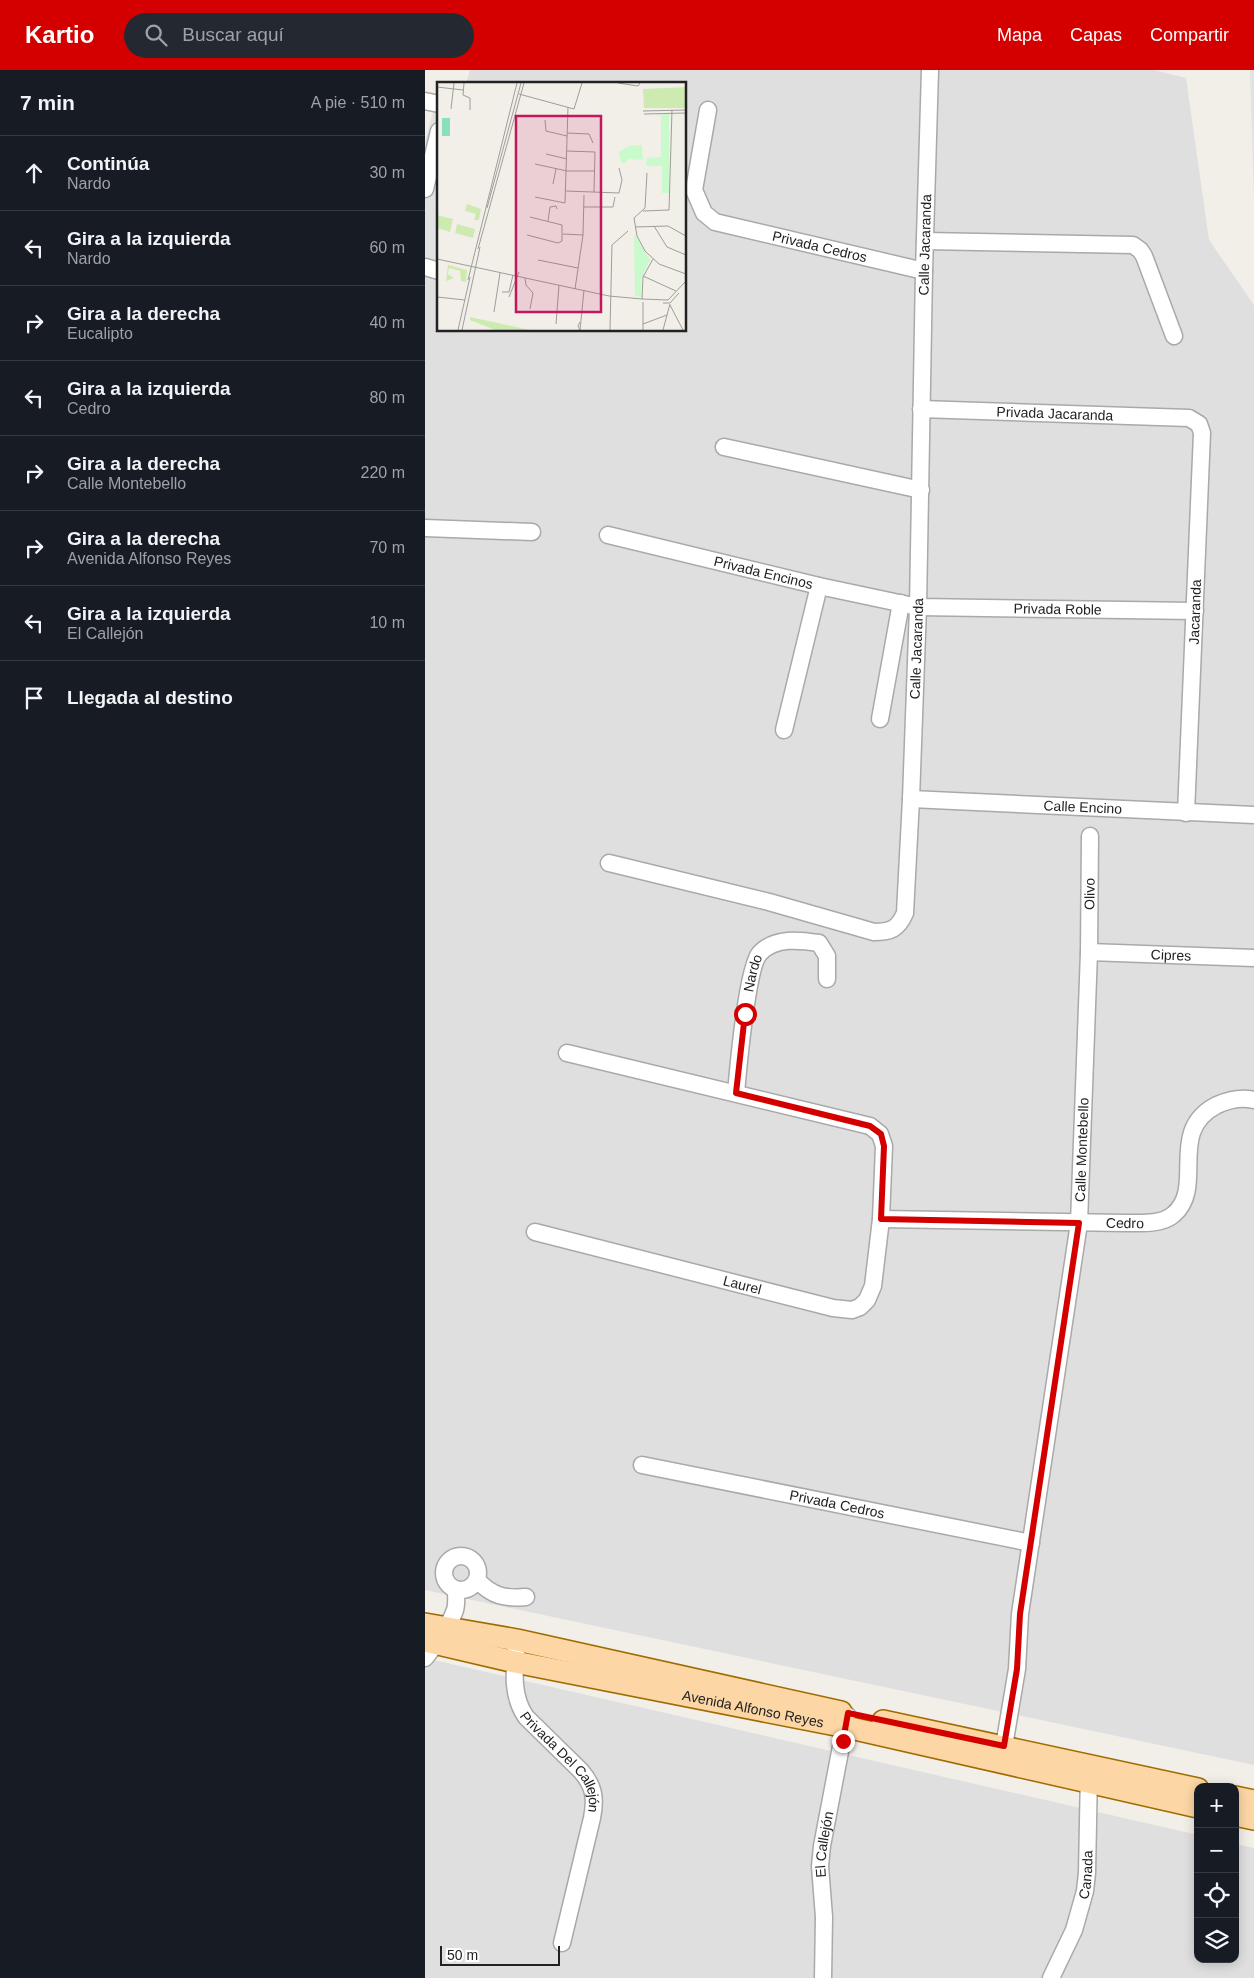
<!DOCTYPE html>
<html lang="es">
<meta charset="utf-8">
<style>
:root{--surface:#171b24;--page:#242831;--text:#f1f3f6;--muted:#9ea1a6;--line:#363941;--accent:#d40000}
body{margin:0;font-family:Arial,sans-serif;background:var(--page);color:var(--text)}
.controls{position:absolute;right:15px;bottom:15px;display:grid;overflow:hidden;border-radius:10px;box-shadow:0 2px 12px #0003}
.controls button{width:45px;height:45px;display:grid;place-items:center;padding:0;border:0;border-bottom:1px solid var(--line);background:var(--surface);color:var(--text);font:25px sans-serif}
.scale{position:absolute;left:15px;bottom:12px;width:120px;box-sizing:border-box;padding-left:5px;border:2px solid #222;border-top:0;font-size:14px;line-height:18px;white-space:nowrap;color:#222;-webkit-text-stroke:4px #fff;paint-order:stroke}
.stop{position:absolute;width:15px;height:15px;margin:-11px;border:4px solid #d40000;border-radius:50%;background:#fff}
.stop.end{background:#d40000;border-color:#fff;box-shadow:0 1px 5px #0008}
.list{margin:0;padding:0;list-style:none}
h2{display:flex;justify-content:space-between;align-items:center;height:65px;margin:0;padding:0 20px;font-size:21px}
h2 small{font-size:16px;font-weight:400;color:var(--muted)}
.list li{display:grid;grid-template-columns:32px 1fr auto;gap:15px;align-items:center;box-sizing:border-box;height:75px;padding:0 20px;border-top:1px solid var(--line)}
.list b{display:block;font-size:19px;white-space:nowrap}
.list p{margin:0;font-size:16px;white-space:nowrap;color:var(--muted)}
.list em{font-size:16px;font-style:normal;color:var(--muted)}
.icon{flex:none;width:28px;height:28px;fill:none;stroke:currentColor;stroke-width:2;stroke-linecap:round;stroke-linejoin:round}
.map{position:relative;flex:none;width:829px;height:1908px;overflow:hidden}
header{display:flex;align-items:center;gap:30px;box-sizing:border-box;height:70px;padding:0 25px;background:var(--accent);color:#fff}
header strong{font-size:24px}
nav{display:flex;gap:28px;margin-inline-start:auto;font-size:18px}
.search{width:350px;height:45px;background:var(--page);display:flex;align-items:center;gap:12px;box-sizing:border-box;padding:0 18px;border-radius:28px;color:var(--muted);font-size:19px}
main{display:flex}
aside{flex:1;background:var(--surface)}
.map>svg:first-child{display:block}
.residential{fill:#e0dfdf}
.parking{fill:#e2e2e2}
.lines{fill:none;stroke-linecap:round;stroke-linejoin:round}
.minor-casing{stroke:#a9a9a9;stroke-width:19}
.major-casing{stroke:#a06b00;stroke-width:24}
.minor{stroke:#fff;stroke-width:16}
.major{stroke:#fcd6a4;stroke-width:21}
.route{stroke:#d40000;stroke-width:6}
.labels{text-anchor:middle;stroke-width:4;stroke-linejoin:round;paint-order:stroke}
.street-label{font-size:14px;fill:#222;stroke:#fff}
.inset-road{fill:none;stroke:#9f9d99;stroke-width:1}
.view{fill:#c2185b;fill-opacity:0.15;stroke:#c2185b;stroke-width:2.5}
.inset-edge{fill:none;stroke:#222;stroke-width:2.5}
</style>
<header>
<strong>Kartio</strong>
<div class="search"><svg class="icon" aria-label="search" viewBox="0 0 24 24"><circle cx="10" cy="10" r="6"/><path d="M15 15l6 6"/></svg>Buscar aquí</div>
<nav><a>Mapa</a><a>Capas</a><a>Compartir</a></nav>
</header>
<main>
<aside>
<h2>7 min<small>A pie · 510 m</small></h2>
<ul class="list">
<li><svg class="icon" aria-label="ahead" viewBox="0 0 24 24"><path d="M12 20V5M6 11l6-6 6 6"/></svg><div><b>Continúa</b><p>Nardo</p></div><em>30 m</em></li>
<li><svg class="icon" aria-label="left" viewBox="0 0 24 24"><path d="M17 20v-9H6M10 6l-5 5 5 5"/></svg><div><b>Gira a la izquierda</b><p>Nardo</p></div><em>60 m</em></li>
<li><svg class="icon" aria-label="right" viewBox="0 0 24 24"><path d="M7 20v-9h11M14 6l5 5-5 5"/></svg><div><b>Gira a la derecha</b><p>Eucalipto</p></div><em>40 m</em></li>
<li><svg class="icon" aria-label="left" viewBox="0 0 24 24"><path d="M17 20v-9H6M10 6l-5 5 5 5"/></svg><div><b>Gira a la izquierda</b><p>Cedro</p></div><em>80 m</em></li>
<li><svg class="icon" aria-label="right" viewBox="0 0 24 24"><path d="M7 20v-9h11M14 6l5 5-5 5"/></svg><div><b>Gira a la derecha</b><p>Calle Montebello</p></div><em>220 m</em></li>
<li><svg class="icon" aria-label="right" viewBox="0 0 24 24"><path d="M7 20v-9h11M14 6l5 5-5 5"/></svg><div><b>Gira a la derecha</b><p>Avenida Alfonso Reyes</p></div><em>70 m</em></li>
<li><svg class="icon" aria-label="left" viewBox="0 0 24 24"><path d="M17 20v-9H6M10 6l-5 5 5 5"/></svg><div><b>Gira a la izquierda</b><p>El Callejón</p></div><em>10 m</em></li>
<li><svg class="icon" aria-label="arrive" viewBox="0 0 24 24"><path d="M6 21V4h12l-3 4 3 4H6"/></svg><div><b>Llegada al destino</b></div></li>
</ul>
</aside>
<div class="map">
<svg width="829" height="1908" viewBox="0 0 829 1908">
<rect width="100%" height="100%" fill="#f2efe9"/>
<g class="residential">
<path d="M45,0H729L761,8L784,170L829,235V1695L0,1520V163L14,113V260H260V14H41Z"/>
<path d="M0,1588L773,1765V1889H810V1774L829,1778V1908H0Z"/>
</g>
<g class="parking">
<path d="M825,0H829V130Z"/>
<path d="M14,18V212L0,209V72Z"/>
</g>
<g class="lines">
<g class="minor-casing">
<g id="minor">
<path d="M0,31L14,34"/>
<path id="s1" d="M283,40L269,120L279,143L290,152L499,201"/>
<path d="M0,119L14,61"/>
<path d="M500,171L708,175L715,180L719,186L749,266"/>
<path d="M0,197L14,201"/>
<path id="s2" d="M496,339L764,348L774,354L777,363L761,743"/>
<path d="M299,377L496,420"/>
<path d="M0,458L107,462"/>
<path id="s3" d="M183,465L394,516L493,537L770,541"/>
<path d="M455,649L476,533"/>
<path d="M359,660L394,516"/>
<path id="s4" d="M486,729L829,745"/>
<path id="s5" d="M184,793L344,832L449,862C466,862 473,859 480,843L486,729L493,537L499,201L505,0"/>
<path id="s6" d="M664,882L829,888"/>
<path id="s7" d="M311,1023C313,1000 322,896 335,883C350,867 375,870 394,873L402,886V909"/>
<path id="s8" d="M456,1149L700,1153C715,1153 737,1155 749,1144C781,1116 741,1061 792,1035C803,1030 817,1027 829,1030"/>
<path id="s9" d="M110,1162L408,1238L427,1240L435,1237L442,1230L448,1216L456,1149L459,1076L455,1064L445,1056L142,983"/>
<path id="s10" d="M217,1395L606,1473"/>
<circle cx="36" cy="1503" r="17"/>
<path d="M52,1510C67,1526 80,1529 101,1527"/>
<path id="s11" d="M91,1580C89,1603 87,1627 101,1647L156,1701C169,1716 171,1728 167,1748L137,1873"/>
<path d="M0,1588C11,1574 24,1557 30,1540C32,1534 31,1526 31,1520"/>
<path id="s12" d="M577,1688L592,1599L595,1544L654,1153L664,882L665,766"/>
<path id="s13" d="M398,1908L399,1847L395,1796L397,1776L422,1645"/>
<path id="s14" d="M626,1908L649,1860L660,1821L662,1803L664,1702"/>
</g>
</g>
<g class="major-casing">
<g id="major">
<path d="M0,1554L92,1570L416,1642"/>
<path id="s15" d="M0,1571L90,1592L421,1657L773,1737"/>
<path d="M458,1651L773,1719"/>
<path d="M810,1727L829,1731"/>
<path d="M810,1745L829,1749"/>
</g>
</g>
<use href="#minor" class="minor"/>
<use href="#major" class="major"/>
</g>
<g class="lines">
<path class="route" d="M320,944L311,1023L445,1056L456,1064L459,1076L456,1149L654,1153L595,1544L592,1599L579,1676L423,1643L418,1671"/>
</g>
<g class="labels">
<g class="street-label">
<text dy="5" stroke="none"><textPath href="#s5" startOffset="982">Calle Jacaranda</textPath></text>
<text dy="5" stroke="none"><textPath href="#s1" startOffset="228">Privada Cedros</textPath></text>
<text dy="5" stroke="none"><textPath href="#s2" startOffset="134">Privada Jacaranda</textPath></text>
<text dy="5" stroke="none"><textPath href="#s3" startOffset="160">Privada Encinos</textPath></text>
<text dy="5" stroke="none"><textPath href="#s3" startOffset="458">Privada Roble</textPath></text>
<text transform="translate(770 542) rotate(-88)" y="5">Jacaranda</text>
<text dy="5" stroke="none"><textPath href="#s5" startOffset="578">Calle Jacaranda</textPath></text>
<text dy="5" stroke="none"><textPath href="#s4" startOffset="172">Calle Encino</textPath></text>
<text dy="5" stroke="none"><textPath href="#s12" startOffset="870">Olivo</textPath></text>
<text dy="5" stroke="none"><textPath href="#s6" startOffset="82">Cipres</textPath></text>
<text dy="5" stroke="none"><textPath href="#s7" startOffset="121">Nardo</textPath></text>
<text dy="5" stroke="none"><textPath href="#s12" startOffset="614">Calle Montebello</textPath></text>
<text dy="5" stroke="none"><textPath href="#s8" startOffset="244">Cedro</textPath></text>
<text dy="5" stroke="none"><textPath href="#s9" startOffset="214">Laurel</textPath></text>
<text dy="5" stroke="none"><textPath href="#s10" startOffset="199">Privada Cedros</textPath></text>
<text dy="5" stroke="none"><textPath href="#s15" startOffset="335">Avenida Alfonso Reyes</textPath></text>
<text dy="5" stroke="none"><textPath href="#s11" startOffset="128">Privada Del Callejón</textPath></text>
<text dy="5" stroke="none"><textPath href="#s13" startOffset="134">El Callejón</textPath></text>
<text dy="5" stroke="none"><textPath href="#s14" startOffset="110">Canada</textPath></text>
</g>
</g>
<g transform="translate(12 12)">
<rect width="249" height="249" fill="#f2efe9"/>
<path d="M249,5V26H207L206,7ZM30,122L44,127L42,138H37L39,132L28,129ZM0,133L16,137L13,150L0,146ZM20,142L38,147L36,156L18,151ZM11,183L30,188L29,200L24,199L23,189L12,186L11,192L17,196L9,199ZM33,235L93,248H58L33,238Z" fill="#cdebb0"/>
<path d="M232,32V111H225V84H209L210,76L224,75V34L218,33ZM205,63L206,78L191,77L187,82L184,80L182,70L192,64ZM197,152L213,178L204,197V215L198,214Z" fill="#c8facc"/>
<path d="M5,36H13V54H5Z" fill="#88e0be"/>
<path class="inset-road" d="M27,1L26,13L33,16V28M181,1L201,4L203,1M0,5L26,8M82,12L137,27L145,1M14,27L17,1M206,29L249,28M207,32L249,31M108,38L109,49L130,54M130,51L152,52L156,61M130,69L158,70L157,110M109,72L130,77M98,82L130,89H158M210,91L208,126L197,136L200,154L208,169L222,182L249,192M116,102L119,87M129,109L182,111L185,98L182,86M98,115L128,121L131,25M147,125H176L178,115M50,126L84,1M206,129L232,128L235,28M111,139L113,125L119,124L120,127M217,144L230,165L249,173M198,145L231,144L249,154M126,152L146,153M90,153L121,161L125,159V143L93,135M41,167L87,1M0,177L172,214L205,217L231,218L249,199M101,178L141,186M206,194L239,209M88,196L89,203L96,211L93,227M31,198L80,1M138,207L146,153L147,113M65,210H72L76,193M0,215L28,218M72,215L82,190M205,217L206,195L216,177M206,220V248M226,221H233L242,211M233,223L246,248M57,230L63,191M143,240L141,244L143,248L147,208M119,242L122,203M206,242L230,233M21,248L33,195M25,248L43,165M173,248L175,163L191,149M226,248L233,222"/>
<path class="view" d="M79,34H164V230H79Z"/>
<rect width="249" height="249" class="inset-edge"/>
</g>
</svg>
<div class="controls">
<button>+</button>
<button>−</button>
<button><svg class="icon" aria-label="locate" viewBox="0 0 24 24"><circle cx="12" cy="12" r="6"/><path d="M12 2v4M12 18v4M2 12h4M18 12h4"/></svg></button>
<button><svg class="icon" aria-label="layers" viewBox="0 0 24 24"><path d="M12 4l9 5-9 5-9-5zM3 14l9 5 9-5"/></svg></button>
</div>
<div class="scale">50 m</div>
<div class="stop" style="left:320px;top:944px"></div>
<div class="stop end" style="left:418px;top:1671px"></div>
</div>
</main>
